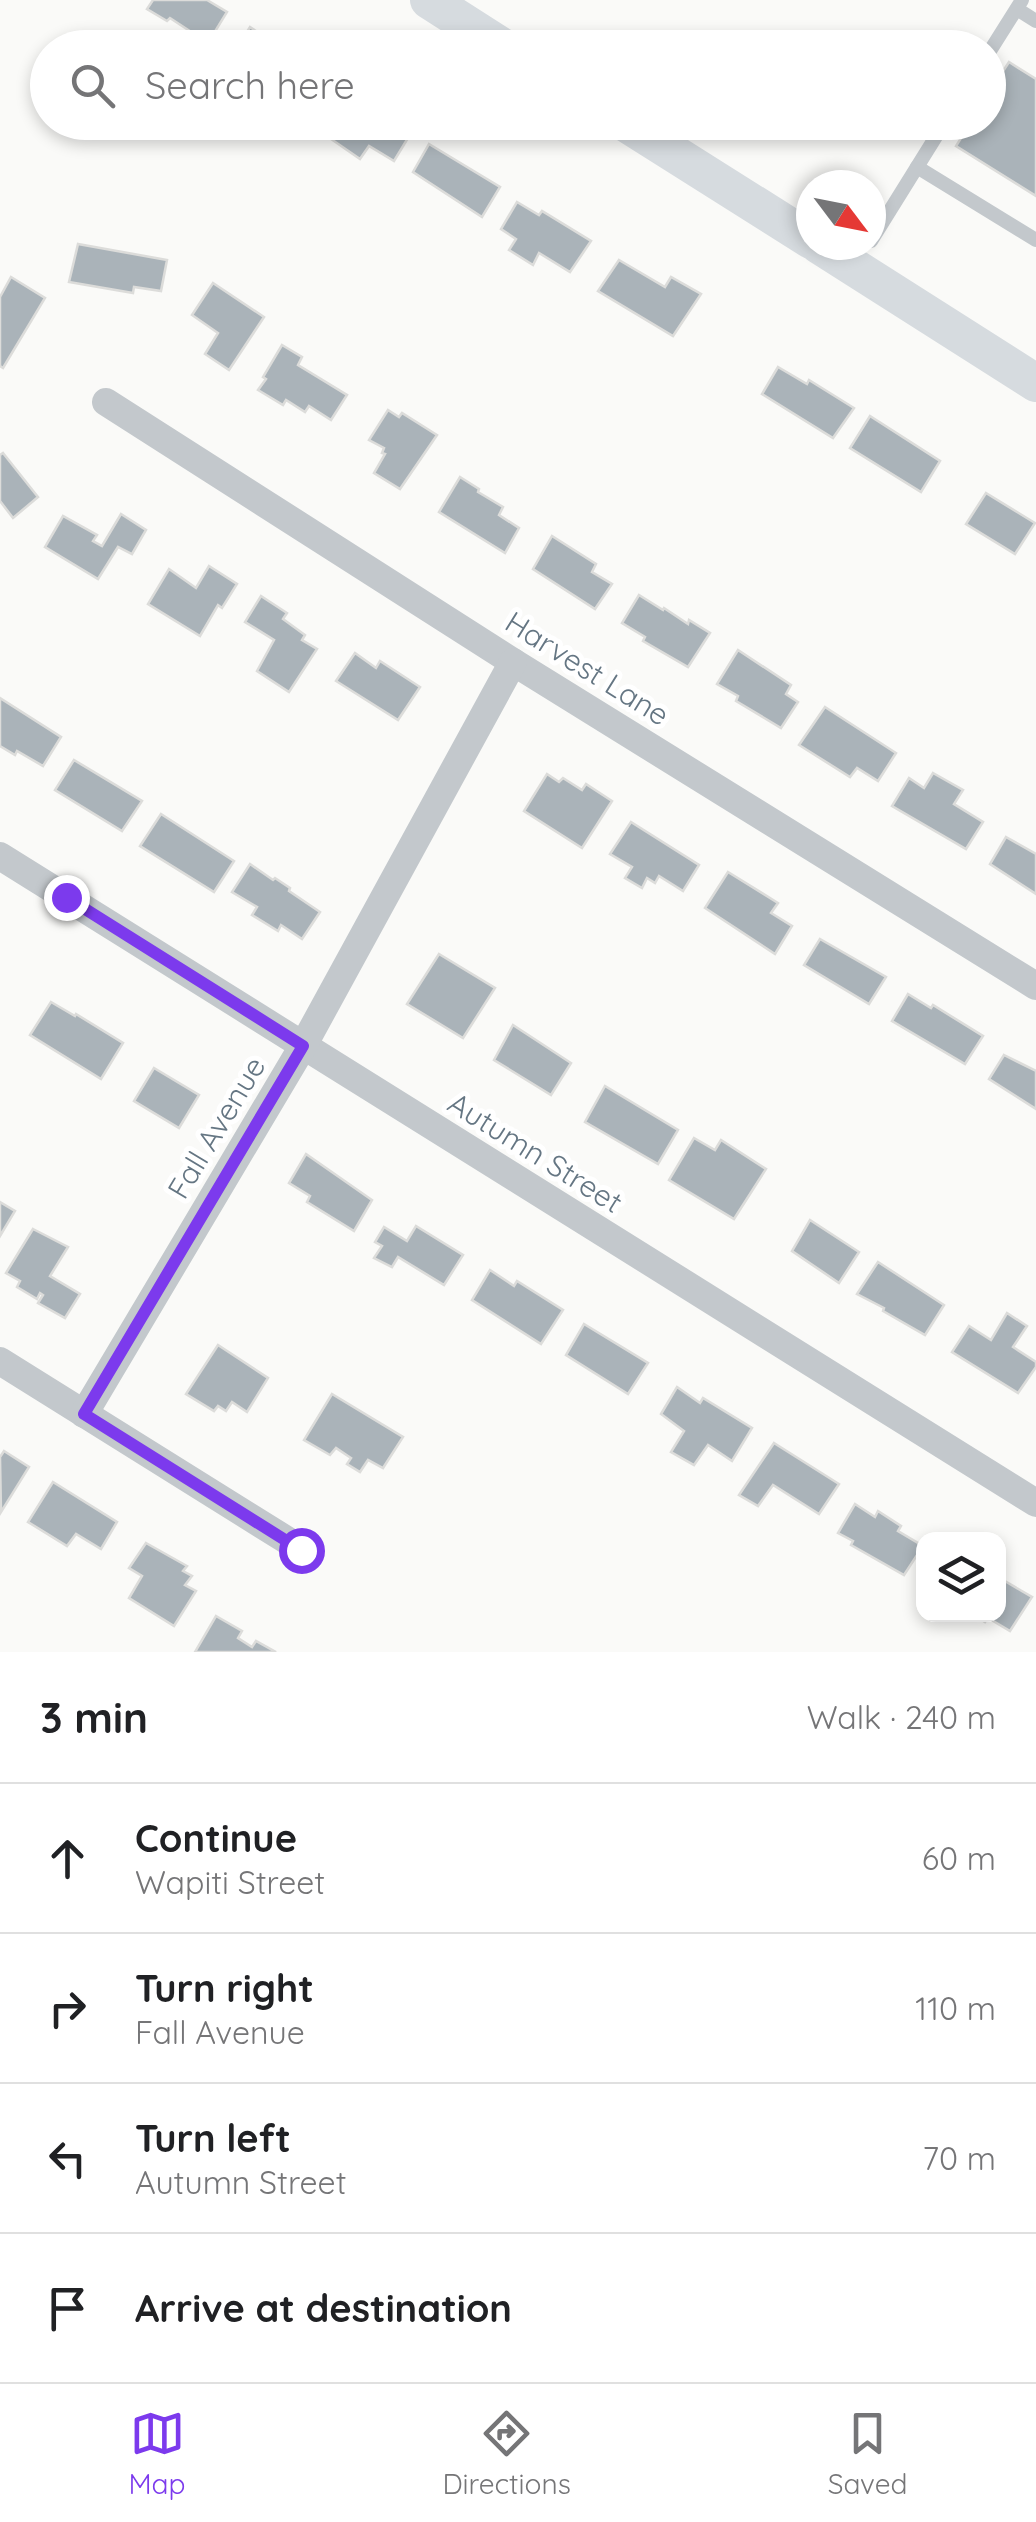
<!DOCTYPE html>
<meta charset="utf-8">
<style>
:root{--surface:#fff;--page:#f2f2f2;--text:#202124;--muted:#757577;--line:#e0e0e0;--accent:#7c3aed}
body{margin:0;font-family:Quicksand,sans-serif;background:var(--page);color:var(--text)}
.controls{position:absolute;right:30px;bottom:30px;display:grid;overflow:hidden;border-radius:20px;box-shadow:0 5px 15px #0003}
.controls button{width:90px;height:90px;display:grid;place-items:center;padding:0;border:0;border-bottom:2px solid var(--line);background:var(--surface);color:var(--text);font:50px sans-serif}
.compass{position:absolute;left:796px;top:170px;width:90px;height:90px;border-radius:50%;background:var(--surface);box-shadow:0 5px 15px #0003;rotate:122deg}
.stop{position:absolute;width:30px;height:30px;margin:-22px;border:8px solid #7c3aed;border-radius:50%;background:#fff}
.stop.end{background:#7c3aed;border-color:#fff;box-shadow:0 2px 10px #0008}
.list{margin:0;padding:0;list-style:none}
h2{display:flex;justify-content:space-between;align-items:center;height:130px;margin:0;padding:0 40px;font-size:42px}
h2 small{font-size:32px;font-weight:400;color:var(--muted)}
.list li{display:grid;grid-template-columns:65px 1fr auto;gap:30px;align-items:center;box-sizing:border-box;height:150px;padding:0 40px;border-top:2px solid var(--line)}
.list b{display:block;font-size:38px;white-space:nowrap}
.list p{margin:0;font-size:32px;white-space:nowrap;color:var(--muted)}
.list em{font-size:32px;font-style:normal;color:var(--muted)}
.icon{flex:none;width:55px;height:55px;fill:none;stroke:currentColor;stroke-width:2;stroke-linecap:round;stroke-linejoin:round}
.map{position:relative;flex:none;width:1036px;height:1652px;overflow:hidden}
.search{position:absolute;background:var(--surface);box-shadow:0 5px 15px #0003;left:30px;right:30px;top:30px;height:110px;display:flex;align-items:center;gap:25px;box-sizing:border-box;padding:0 35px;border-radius:55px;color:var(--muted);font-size:38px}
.sheet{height:730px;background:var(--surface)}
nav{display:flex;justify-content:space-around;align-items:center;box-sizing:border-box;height:140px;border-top:2px solid var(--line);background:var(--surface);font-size:28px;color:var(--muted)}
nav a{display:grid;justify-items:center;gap:5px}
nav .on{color:var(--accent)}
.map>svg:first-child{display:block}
.building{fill:#aab3b9;stroke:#dcdcda;stroke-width:2.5}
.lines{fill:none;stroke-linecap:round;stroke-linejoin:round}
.service{stroke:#c3c8cc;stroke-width:14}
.minor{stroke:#c3c8cc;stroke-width:28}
.secondary{stroke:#d6dbdf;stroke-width:38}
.route{stroke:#7c3aed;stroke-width:12}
.labels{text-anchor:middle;stroke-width:10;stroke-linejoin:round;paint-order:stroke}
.street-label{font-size:30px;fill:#657683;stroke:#fff}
</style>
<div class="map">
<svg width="1036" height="1652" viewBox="0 0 1036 1652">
<rect width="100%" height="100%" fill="#fafaf8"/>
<g class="building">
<path d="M153,0H207L227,12L208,43L170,18L167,21L147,9Z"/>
<path d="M250,27L281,48H237Z"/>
<path d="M1009,62L1036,79V196L956,146L971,122H988V94Z"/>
<path d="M331,122H395L411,133L394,161L369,146L360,159L331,139L338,127Z"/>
<path d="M429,144L500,187L482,217L413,172Z"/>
<path d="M517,202L539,215L542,211L591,241L570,272L539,253L533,265L509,250L516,239L501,229Z"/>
<path d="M78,244L167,260L161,291L134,287L133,293L69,282Z"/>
<path d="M619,260L665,287L671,277L701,294L673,336L598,291Z"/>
<path d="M11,277L45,298L3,368L0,366V297Z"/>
<path d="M213,283L264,317L229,370L205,354L218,333L192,315Z"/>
<path d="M282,345L302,357L298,365L347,395L331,420L309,406L305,412L286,400L283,405L258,390L266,379L263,377Z"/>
<path d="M778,367L807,384L809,380L854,408L833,438L762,394Z"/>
<path d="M388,410L399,417L402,413L437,435L400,489L374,473L385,454L382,453L384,448L369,440Z"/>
<path d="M870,416L940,461L921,492L850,448Z"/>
<path d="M3,453L38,497L13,518L0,501V455Z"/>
<path d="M460,477L479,489L478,492L503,507L499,515L519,528L505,553L439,512Z"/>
<path d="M986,493L1035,523L1015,554L966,524Z"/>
<path d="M121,514L146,530L132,554L118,547L98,579L45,547L63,516L97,535L93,541L102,546Z"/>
<path d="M552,536L596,564L592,572L612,584L595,609L533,569Z"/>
<path d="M209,566L237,584L222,608L218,605L200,636L148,604L169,569L196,588Z"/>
<path d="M639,595L663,610L664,608L688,624L689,620L710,633L688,667L643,641L645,637L622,623Z"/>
<path d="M261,596L287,613L283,619L305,635L302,640L317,649L289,692L257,671L274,640L245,622Z"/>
<path d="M738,650L791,685L786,694L798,702L781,728L736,701L738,696L717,684Z"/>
<path d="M355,653L376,668L380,661L420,687L398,720L336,681Z"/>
<path d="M0,698L61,737L43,766L17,751L15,755L0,746Z"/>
<path d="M825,707L896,753L878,781L857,768L850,777L799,745Z"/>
<path d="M74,760L142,801L122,831L55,790Z"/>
<path d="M933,773L963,790L954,804L983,822L966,849L892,806L909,778L924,788Z"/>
<path d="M547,774L559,782L563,778L582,790L586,784L612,801L582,848L524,811Z"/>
<path d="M161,814L234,861L214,892L140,846Z"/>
<path d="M631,822L699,865L683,891L659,876L655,883L647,878L642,888L625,878L632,867L610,854Z"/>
<path d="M1006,837L1036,854V894L990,864Z"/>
<path d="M250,864L273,880L275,878L290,888L289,891L320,912L302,939L281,925L278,931L252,915L257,907L232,892Z"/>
<path d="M728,872L778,903L771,913L792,926L775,954L705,908Z"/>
<path d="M820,939L886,977L869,1004L804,965Z"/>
<path d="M439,954L495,988L463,1038L407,1004Z"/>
<path d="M908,994L931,1008L933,1005L983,1036L965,1064L892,1021Z"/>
<path d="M51,1002L75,1016L76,1014L123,1043L101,1079L30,1035Z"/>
<path d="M513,1025L571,1063L551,1095L494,1060Z"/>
<path d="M1004,1055L1036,1071V1109L989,1079Z"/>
<path d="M154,1068L199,1095L179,1128L134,1101Z"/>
<path d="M605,1086L678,1130L658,1164L585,1122Z"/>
<path d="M694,1138L715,1150L721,1140L766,1169L734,1219L669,1180Z"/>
<path d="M306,1154L372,1200L354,1231L307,1202L310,1196L289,1183Z"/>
<path d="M0,1202L15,1211L0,1236Z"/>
<path d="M810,1220L859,1252L839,1283L792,1251Z"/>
<path d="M416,1226L463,1255L444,1285L398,1257L392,1267L374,1258L382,1246L375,1242L384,1227L407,1241Z"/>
<path d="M33,1229L68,1247L50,1276L80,1294L65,1318L38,1303L43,1295L40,1293L37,1299L17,1287L20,1281L6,1273Z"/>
<path d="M878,1262L944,1305L925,1335L883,1311L884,1308L857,1294Z"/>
<path d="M490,1270L514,1286L517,1281L563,1310L541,1344L472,1300Z"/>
<path d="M1007,1313L1027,1326L1013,1347L1036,1362V1367L1018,1393L952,1352L969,1326L991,1340Z"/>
<path d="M584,1324L648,1363L628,1394L566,1355Z"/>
<path d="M218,1345L268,1378L247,1412L232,1402L226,1411L218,1406L214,1411L186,1394Z"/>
<path d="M677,1387L700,1403L703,1398L752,1428L732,1461L708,1445L694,1465L671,1452L684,1431L661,1414Z"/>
<path d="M332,1394L403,1437L383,1468L368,1460L360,1472L347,1464L351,1458L336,1448L330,1455L304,1440Z"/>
<path d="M774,1443L839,1484L819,1514L773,1485L758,1506L739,1495Z"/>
<path d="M4,1451L29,1467L1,1512L0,1457Z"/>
<path d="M53,1482L117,1522L101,1549L76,1534L67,1546L28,1522Z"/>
<path d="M855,1504L875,1517L878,1511L901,1526L898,1531L923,1546L904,1575L851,1545L853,1541L838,1533Z"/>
<path d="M146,1543L187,1566L183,1571L192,1576L185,1585L196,1591L174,1626L129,1598L142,1576L129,1568Z"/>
<path d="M998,1577L1032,1597L1010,1631L988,1618L985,1622L972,1614H998Z"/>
<path d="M216,1616L242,1631L238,1638L252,1647L256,1641L276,1652H195Z"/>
</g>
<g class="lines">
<g class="service">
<path d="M1017,9L1036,21"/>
<path d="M988,54L1022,0"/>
<path d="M917,167L1036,240"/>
<path d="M871,241L945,122"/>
</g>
<g class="minor">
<path d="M106,402L513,662L1036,986"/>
<path d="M0,856L1036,1503"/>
<path d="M0,1361L301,1549"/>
<path d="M84,1414L303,1046L513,662"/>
</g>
<g class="secondary">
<path d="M429,0L504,48"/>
<path d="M624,122L811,240"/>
<path d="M819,245L1036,383"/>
</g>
</g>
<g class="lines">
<path class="route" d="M66,897L303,1046L84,1414L301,1550"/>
</g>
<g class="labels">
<g class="street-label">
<text transform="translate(587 669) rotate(32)" y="10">Harvest Lane</text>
<text transform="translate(217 1128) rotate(-59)" y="10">Fall Avenue</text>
<text transform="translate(535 1153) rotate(32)" y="10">Autumn Street</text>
</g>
</g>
</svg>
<div class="controls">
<button><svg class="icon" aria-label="layers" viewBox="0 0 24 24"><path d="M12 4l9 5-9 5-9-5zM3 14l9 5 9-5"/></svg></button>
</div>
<svg class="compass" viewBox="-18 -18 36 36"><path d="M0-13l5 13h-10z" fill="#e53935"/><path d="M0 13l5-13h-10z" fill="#757577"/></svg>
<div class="stop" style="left:301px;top:1550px"></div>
<div class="stop end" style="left:66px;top:897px"></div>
<div class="search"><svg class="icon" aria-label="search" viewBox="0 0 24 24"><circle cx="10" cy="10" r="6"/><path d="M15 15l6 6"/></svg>Search here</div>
</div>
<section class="sheet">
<h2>3 min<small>Walk · 240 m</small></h2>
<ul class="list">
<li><svg class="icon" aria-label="ahead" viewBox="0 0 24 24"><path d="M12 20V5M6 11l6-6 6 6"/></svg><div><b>Continue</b><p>Wapiti Street</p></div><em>60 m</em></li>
<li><svg class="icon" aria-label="right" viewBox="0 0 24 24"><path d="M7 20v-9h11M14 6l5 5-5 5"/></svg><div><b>Turn right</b><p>Fall Avenue</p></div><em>110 m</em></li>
<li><svg class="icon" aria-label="left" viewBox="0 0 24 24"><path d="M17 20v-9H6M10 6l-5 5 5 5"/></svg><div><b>Turn left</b><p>Autumn Street</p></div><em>70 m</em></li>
<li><svg class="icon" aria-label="arrive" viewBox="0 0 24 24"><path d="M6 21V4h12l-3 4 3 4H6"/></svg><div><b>Arrive at destination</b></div></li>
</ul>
</section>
<nav>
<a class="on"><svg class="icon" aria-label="map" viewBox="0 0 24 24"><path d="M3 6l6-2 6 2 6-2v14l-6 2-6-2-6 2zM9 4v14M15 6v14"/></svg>Map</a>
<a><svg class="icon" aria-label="directions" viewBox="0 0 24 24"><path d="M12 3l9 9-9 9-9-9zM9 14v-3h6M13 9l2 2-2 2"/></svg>Directions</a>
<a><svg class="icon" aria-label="saved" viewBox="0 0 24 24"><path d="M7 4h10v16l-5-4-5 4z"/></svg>Saved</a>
</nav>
